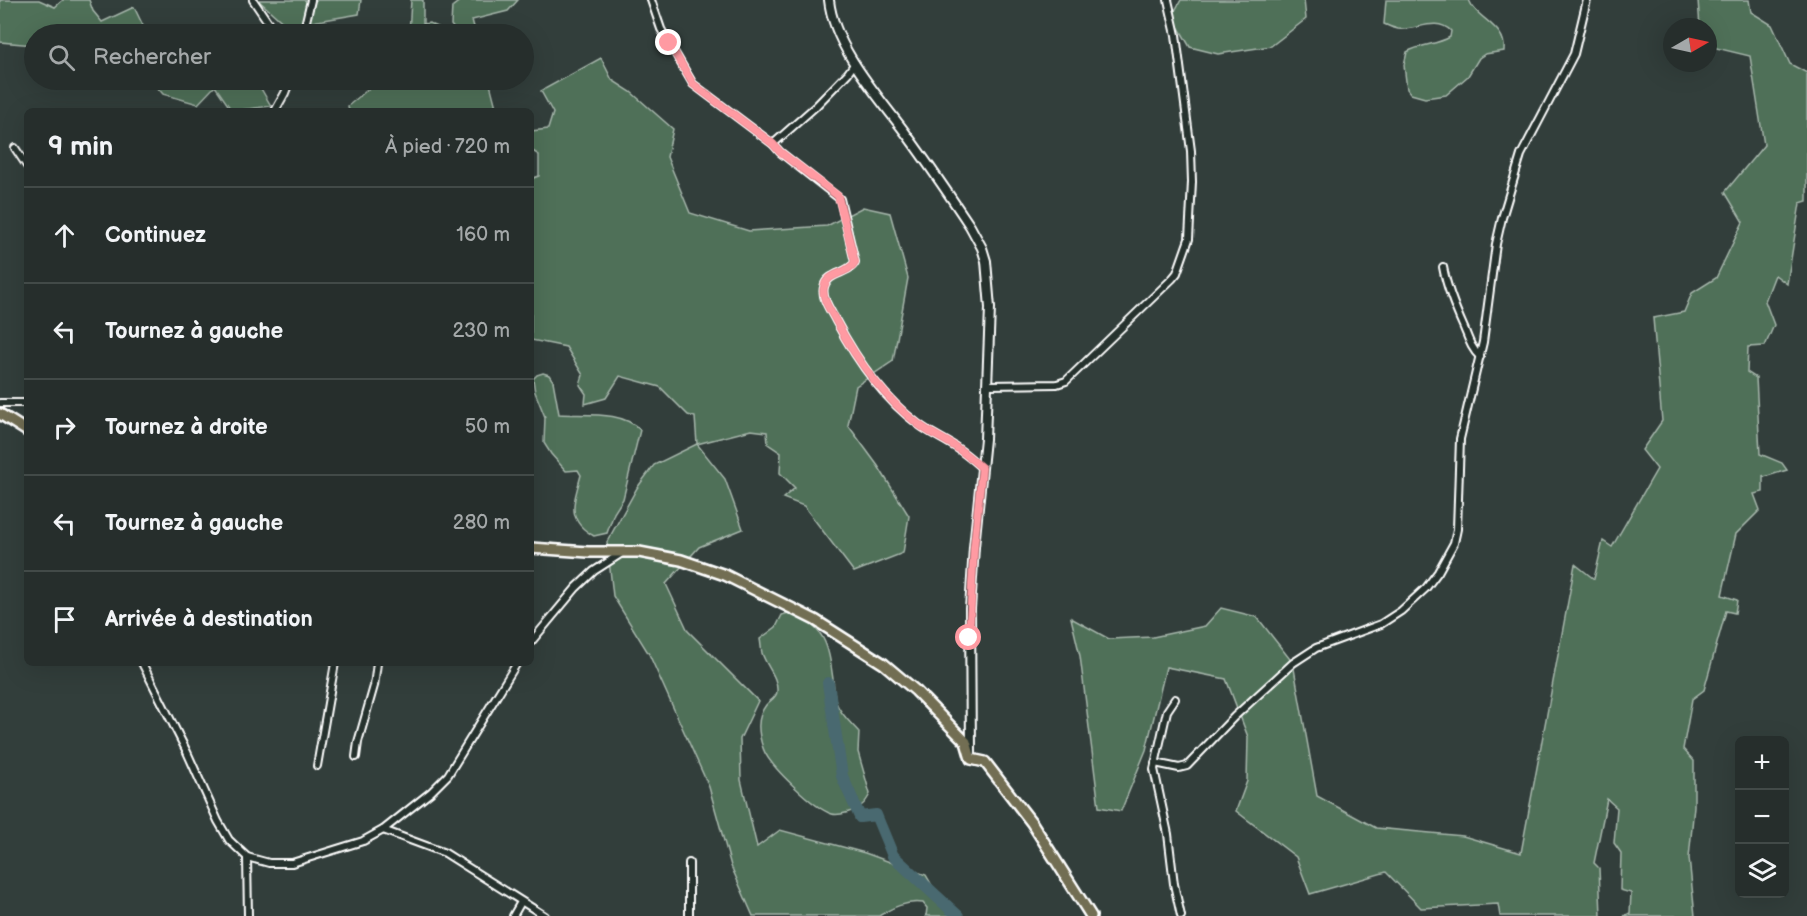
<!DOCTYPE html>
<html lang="fr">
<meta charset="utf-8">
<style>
:root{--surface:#262e2c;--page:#323a38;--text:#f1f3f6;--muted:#a4a8a9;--line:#424a48}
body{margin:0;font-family:"Balsamiq Sans",sans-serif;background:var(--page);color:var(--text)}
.controls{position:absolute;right:18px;bottom:18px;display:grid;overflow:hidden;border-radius:9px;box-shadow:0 6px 24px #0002}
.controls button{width:54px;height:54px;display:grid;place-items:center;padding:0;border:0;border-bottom:2px solid var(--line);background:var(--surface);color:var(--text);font:30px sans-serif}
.compass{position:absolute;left:1663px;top:18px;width:54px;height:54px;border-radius:50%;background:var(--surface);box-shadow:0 6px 24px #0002;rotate:81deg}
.stop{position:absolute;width:18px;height:18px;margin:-14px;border:4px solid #ff9aa2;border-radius:50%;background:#fff}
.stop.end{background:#ff9aa2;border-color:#fff;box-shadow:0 2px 6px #0008}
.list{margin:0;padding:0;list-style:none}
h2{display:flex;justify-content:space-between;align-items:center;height:78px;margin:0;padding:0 24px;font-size:26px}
h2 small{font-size:20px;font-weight:400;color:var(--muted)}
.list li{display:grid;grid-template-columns:39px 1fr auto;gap:18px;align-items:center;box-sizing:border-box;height:96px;padding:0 24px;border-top:2px solid var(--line)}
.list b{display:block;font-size:22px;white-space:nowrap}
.list em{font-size:20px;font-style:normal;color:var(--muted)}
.icon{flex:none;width:33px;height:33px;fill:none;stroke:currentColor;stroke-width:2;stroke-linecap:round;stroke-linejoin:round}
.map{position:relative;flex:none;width:1807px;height:916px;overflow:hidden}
.search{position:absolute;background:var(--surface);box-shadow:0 6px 24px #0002;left:24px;top:24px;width:510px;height:66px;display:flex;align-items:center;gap:15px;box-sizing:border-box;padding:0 21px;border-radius:33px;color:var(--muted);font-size:22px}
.panel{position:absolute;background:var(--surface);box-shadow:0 6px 24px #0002;left:24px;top:108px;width:510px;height:558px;border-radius:9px}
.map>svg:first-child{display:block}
.green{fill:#4f6f59;stroke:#a7b7ac;stroke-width:1.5}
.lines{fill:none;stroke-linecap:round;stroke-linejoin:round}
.river{stroke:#4a6970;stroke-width:12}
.minor-casing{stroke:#fff;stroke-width:10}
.tertiary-casing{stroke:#fff;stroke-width:12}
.primary-casing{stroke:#fff;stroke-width:14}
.minor{stroke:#26332d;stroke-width:6}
.tertiary{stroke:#26332d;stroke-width:8}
.primary{stroke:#726e52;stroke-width:9}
.route{stroke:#ff9aa2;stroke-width:8}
</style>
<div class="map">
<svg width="1807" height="916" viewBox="0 0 1807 916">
<rect width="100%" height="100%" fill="#323e3b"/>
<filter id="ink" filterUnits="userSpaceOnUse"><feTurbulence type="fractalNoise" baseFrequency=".0167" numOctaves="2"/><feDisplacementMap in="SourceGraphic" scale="12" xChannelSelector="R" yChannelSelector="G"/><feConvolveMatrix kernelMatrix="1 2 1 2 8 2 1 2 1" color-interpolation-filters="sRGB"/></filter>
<g filter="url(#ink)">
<g class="green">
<path d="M0,0H39L55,7L63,0H89L93,11L102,22L134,7L147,34H71L69,30L57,32L55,34H34V45L0,42Z"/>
<path d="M258,0H361L359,14L306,23L314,34H297L296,29L287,26Z"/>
<path d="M411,0H423V24L429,23L440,28L442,34H409Z"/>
<path d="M461,0H518L508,11L472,20L476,34H458L451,25L452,7Z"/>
<path d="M1181,0H1304L1306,19L1271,46L1218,54L1190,47L1172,16Z"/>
<path d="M1386,0H1469C1476,19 1507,26 1504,51L1485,54L1479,58L1468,76L1446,95L1425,98L1411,94L1407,89L1404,65L1407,52C1421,44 1437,45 1450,37L1451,31C1436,16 1416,31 1398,29C1394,28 1388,26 1384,24Z"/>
<path d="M1698,0H1749L1751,12L1772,25L1790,64L1807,73V201L1800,203L1787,284L1775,275L1765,301L1774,325L1765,346L1748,347L1747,372L1756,378L1760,454L1782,463L1787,470L1764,477L1763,475V492L1754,494L1760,510L1736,534L1722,595L1737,600L1735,613L1726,611L1704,690L1692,699L1683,749L1694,761V806L1689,858L1695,916H1624L1630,913L1631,893L1620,890L1621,853L1614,843L1617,808L1607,799L1594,863L1599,868L1601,916H1500L1498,904L1421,908L1386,872L1310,894L1296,857L1236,811L1247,781L1248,737L1226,679L1166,667L1146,750L1121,811L1099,807L1080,656L1071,618L1109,639L1153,637L1205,626L1221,608L1257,617L1293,663L1317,796L1376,828L1463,836L1521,853L1575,564L1594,579L1603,541L1612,547L1657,469L1642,450L1662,421L1653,318L1684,312L1692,293L1716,278L1743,222L1725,192L1764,145L1750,56L1708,46V27H1700Z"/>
<path d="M601,58L612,80L631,92L673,129L667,157L690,213L749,231L827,226L863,207L890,213L908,278L893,361L856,386L848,425L878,466L909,516L903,553L854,572L804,506L783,498L795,488L780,473L781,453L768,444L767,432L751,430L697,444L725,479L743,529L699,547L666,584L688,631L758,701L740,739L741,780L757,847L780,830L865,853L926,875L950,916H926L927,908L923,903C906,901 893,907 879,916H753L731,866L709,787L649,654L613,596L607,542L637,488L654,465L697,444L695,417L688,415L660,387L620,376L606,398L585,404L586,394L580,385L583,375L566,347L531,340V179L539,176V155L531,150V131L548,129L553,113L541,91Z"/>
<path d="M151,80H179L181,83L186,80H256L271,106L232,111L215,86L198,104L163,94Z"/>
<path d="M371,80H489L497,111H349L348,106L372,86Z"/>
<path d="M543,373L549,375L553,381L559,414C584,416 622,410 640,430L623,499L614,513L607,533L594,536C565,520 574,502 581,475L578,470L566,471L551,454L544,443L545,417L535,392L533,379L537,375Z"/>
<path d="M791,612C825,628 828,643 833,679C834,686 834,695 836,702C840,714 851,723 859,732L858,752L870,794C868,798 865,803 862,805C856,811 839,816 832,814C815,809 768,765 763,748C758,733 756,718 766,705C770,700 777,698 777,691C778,677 766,666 762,653C761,649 761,644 760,639L776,627L782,615Z"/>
</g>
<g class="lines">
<path class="river" d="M828,683L842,776L860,817L876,815L893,856L958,916"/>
<g class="minor-casing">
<g id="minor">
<path d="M253,0L276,34"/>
<path d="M651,0L661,29L693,84L773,144L780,152L840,199L855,262C849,274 827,272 824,287C821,298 831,311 836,321C856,359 883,398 918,424C931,434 944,439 957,448C966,454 974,461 982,468"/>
<path d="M303,34L311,0"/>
<path d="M275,111L285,93L290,80"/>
<path d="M773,144L816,106L848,73L855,63"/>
<path d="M15,148L27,166"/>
<path d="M1443,267C1447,289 1455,308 1464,328C1469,340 1471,348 1480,357"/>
<path d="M988,385L1057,384L1066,381L1172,279L1177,273L1189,239L1192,182L1191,151L1176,35L1168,0"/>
<path d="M0,403H27"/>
<path d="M531,642L576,588L594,571L622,553"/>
<path d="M142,663L187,752L218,821L229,840L247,857L269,863H292L363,841L383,830L431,792L448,775L517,663"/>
<path d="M1175,699L1167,711L1154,769L1168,834L1174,884L1181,916"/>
<path d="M356,757L358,742L374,686L377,663"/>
<path d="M1155,763L1179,768L1187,766L1234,717L1293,663L1316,648L1381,624L1401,611L1426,588L1438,572L1454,543L1457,529L1460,439L1483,342L1496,244L1502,218L1521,155L1574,54L1587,0"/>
<path d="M317,766L335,663"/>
<path d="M383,830L445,853L545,916"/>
<path d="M247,857L248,916"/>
<path d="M689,863V916"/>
<path d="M513,916L521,902"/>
</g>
</g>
<g class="tertiary-casing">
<path id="tertiary" d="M829,0C834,48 879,97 907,135C929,165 950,196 970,226L982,248L986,261L990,308L985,439L974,547L970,609L971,752"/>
</g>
<g class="primary-casing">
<g id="primary">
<path d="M0,414L27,431"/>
<path d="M531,548L588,552H639L681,560L725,575L815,620L884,664L916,691L966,742L971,759L985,762L1032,823L1091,916"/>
</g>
</g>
<use href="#minor" class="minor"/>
<use href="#tertiary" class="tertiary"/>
<use href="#primary" class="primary"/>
</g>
</g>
<g class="lines" filter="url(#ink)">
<path class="route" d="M669,43L693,84L773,144L780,152L838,196L855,262C849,274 827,272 824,287C821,298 831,311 836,321C856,359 883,397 918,424C931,434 944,439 957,448C966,454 974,461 982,468L974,547L969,638"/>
</g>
</svg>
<div class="controls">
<button>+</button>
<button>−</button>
<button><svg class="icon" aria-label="layers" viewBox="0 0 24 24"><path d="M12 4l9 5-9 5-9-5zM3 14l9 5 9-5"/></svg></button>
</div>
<svg class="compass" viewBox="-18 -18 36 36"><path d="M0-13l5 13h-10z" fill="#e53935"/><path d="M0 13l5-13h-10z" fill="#a4a8a9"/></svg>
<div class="stop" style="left:969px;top:638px"></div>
<div class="stop end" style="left:669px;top:43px"></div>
<div class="search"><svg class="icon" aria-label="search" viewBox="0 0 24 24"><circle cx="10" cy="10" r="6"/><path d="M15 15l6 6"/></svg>Rechercher</div>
<section class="panel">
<h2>9 min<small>À pied · 720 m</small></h2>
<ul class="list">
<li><svg class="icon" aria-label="ahead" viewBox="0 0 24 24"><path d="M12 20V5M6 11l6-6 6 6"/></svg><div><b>Continuez</b></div><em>160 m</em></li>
<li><svg class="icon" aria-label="left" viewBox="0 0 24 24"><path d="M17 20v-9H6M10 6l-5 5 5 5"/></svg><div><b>Tournez à gauche</b></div><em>230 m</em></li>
<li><svg class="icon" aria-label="right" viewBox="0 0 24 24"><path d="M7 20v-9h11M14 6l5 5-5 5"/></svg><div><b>Tournez à droite</b></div><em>50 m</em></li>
<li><svg class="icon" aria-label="left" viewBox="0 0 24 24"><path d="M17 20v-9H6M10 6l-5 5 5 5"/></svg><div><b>Tournez à gauche</b></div><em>280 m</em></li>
<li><svg class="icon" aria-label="arrive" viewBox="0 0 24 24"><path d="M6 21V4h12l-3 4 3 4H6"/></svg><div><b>Arrivée à destination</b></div></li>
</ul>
</section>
</div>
